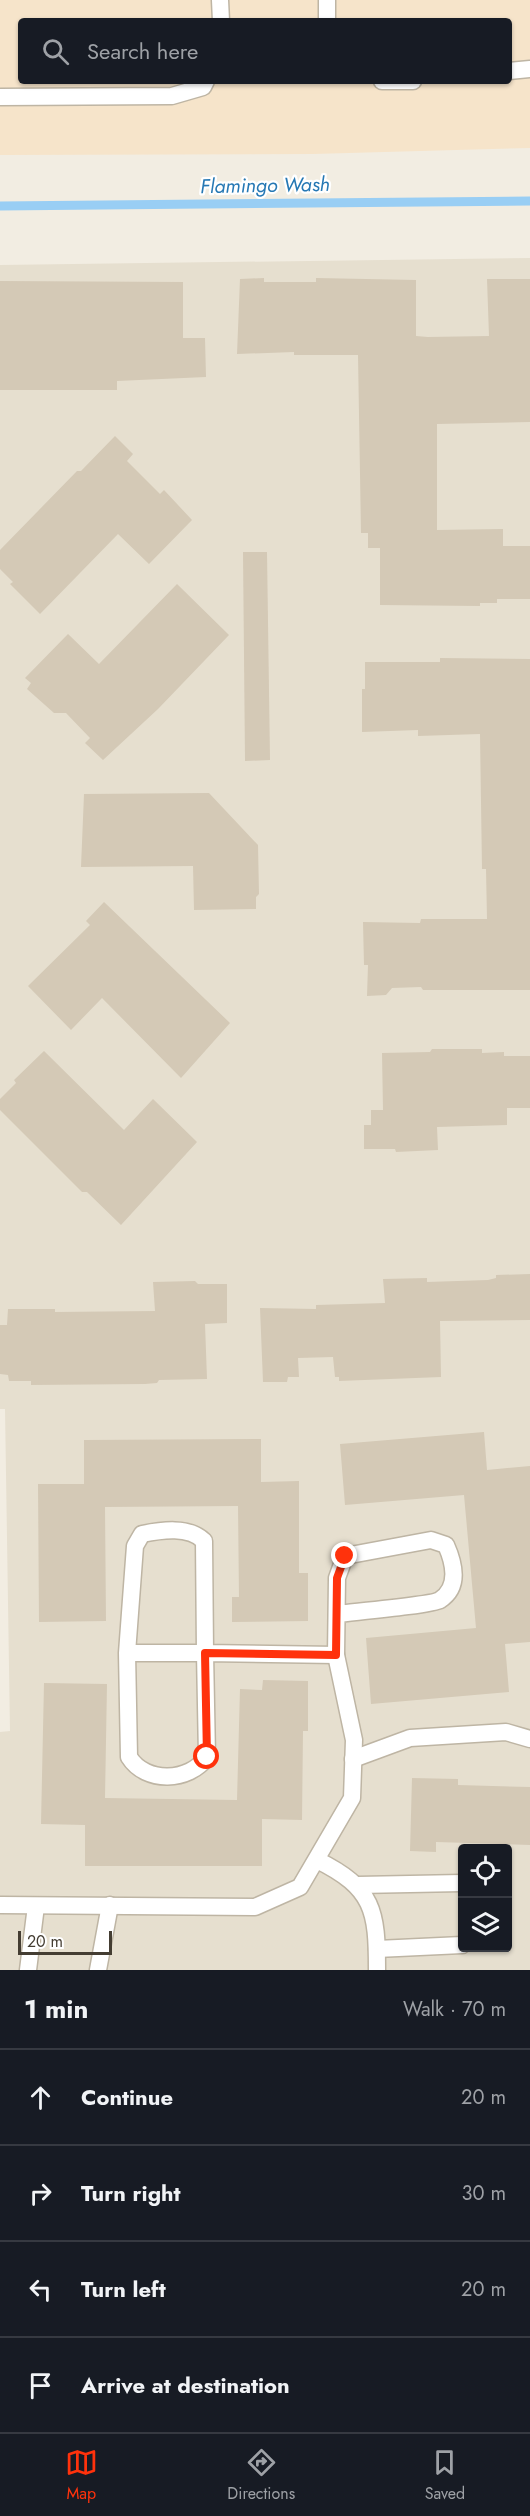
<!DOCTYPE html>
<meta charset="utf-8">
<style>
:root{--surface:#171b24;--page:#242831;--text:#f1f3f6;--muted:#9ea1a6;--line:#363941;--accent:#ff320c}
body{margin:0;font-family:Jost,sans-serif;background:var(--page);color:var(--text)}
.controls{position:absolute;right:18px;bottom:18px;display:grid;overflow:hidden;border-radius:6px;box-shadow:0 2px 4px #0004}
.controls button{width:54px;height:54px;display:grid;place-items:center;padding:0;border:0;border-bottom:2px solid var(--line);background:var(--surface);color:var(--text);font:30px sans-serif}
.scale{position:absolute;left:18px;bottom:15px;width:94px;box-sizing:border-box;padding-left:6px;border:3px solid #443d32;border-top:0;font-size:16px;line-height:21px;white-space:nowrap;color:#443d32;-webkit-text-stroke:4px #fff;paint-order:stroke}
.stop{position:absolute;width:18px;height:18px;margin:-14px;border:4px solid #ff320c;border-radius:50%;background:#fff}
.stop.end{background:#ff320c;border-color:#fff;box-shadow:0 2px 6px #0008}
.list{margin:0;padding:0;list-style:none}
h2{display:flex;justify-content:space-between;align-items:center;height:78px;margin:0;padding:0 24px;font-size:26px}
h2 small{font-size:20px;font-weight:400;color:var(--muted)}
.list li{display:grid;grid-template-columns:39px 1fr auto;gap:18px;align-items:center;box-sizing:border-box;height:96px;padding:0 24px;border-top:2px solid var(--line)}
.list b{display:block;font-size:22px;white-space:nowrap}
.list em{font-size:20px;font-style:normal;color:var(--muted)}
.icon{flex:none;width:33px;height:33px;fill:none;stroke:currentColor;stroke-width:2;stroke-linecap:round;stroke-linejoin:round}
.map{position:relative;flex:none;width:530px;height:1970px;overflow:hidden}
.search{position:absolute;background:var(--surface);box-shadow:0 2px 4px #0004;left:18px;right:18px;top:18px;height:66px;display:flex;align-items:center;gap:15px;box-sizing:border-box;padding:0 21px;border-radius:6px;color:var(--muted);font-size:22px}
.sheet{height:462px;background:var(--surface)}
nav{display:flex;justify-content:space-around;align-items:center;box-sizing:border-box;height:84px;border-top:2px solid var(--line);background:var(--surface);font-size:16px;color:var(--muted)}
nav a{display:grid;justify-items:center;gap:3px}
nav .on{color:var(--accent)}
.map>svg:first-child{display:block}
.residential{fill:#e6dfcf;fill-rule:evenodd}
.commercial{fill:#f6e4ca;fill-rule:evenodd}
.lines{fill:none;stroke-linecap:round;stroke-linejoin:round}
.stream{stroke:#99cef4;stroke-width:9}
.building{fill:#d4c9b6}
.service-casing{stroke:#beb5a4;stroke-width:19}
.service{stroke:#fff;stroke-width:16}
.route{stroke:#ff320c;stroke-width:8}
.labels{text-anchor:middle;stroke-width:4.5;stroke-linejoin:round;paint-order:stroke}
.water-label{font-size:20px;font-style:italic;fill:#2678b4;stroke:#fff}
</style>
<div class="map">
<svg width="530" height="1970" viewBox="0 0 530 1970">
<rect width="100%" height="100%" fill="#f2ede2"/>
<path class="residential" d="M530,258V1970H0V1732L10,1731L5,1409H0V265ZM462,1848H508V1948H462Z"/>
<path class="commercial" d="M0,0H530V148L313,154L0,155ZM21,21H509V81H21Z"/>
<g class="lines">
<path class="stream" d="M0,206L530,201"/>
</g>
<g class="building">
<path d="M264,278V282H316V278L416,280V336L428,337L489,336L487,279H530V422L437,424V530L503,529V546H530V599H497V603H480V606L380,605V548H368V533H361L358,355H294V352L237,354L240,279Z"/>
<path d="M0,281L183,282V338H205L206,377L117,381V390H0Z"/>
<path d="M115,436L133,454L127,461L160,494L164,490L192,520L149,564L118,534L40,614L10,584L13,582L0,569V550L77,471H81Z"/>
<path d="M243,552H267L270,760L245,761Z"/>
<path d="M177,584L229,635L158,709L103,760L85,743L90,738L66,713H54L27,689L31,683L25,678L68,634L99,664Z"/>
<path d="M440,658L530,659V990H423L421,987L392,988L386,995L367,996L368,965H364L363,922L420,923L421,919H487L486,869H482L480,734L418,736V730L362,732V689H365V662H440Z"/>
<path d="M209,793L258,845L259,894L256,897V909L194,910L193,866L81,867L84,794Z"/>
<path d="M104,902L230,1023L181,1078L102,998L71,1030L28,986L90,925L86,921Z"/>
<path d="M432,1049H482V1053L504,1052V1056H530V1108H507V1125L437,1127L438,1150L396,1152L395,1149H364V1125H371V1110H383L382,1053L430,1052Z"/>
<path d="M44,1051L124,1130L153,1099L197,1142L121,1225L87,1192H82L0,1110V1099L16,1083L14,1080Z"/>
<path d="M530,1274V1320L440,1321L441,1377L339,1381V1377H335L333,1357L298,1358L299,1377H288L287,1382H263L260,1308L316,1309V1305L385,1303L383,1279L427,1278V1282L488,1280L496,1278V1275Z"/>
<path d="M195,1281L198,1284H227V1323L205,1324L207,1379L159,1380L157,1383L145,1384L31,1385V1381H9L8,1375L0,1374V1325H7L8,1309H55V1312L155,1311L153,1282Z"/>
<path d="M484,1432L487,1470L530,1466V1642L505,1644L509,1692L371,1704L366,1638L476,1628L464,1495L345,1505L340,1444Z"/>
<path d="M261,1439V1482L299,1481V1573H308V1621L232,1622V1597H239L238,1506L105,1507L106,1621L39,1622L38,1484H84V1440Z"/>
<path d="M263,1680L308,1681V1731H303L302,1820L262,1819V1866H85V1825L41,1824L44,1683L107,1684L105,1798L237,1800L240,1689L262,1690Z"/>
<path d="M412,1778L458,1779V1785L530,1787V1845L436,1842V1852L410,1851Z"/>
</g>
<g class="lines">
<g class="service-casing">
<g id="service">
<path d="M220,0L221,21"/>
<path d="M327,0V21"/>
<path d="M509,71L530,69"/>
<path d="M382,81H413"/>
<path d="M0,97L172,96L203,87L206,81"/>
<path d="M127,1653H205L207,1757C189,1782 146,1784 129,1757L127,1653L135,1546L142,1534C162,1530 189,1526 204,1541L205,1653L336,1655"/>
<path d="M353,1759L410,1738L506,1732L530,1739"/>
<path d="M317,1860C374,1888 377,1911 377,1970"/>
<path d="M358,1885L462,1883"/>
<path d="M0,1905L255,1907L300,1887L352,1798L354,1740L336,1655L337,1578L345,1556L431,1540L446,1545C454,1563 460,1587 440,1600C432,1605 353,1612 338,1614"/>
<path d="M377,1949L462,1945"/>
<path d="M28,1970L36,1906"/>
<path d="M98,1970L110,1905"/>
</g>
</g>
<use href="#service" class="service"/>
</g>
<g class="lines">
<path class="route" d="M207,1757L205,1653L336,1655L337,1578L345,1556"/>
</g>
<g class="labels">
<g class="water-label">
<text transform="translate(265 185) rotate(-1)" y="7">Flamingo Wash</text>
</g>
</g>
</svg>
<div class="controls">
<button><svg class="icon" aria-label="locate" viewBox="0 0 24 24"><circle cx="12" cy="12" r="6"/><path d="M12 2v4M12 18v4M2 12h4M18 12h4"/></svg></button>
<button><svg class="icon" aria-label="layers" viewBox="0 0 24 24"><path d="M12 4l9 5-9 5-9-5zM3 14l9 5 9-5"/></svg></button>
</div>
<div class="scale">20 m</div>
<div class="stop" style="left:207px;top:1757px"></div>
<div class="stop end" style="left:345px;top:1556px"></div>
<div class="search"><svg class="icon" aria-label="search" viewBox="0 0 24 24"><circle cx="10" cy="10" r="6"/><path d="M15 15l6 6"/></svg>Search here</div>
</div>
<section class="sheet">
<h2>1 min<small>Walk · 70 m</small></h2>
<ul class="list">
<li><svg class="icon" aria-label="ahead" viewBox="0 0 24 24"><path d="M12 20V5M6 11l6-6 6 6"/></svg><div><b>Continue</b></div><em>20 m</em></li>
<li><svg class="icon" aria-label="right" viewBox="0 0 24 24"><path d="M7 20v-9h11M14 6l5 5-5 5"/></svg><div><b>Turn right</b></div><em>30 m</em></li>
<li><svg class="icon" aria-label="left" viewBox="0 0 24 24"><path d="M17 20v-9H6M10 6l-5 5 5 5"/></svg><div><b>Turn left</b></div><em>20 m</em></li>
<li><svg class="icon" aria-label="arrive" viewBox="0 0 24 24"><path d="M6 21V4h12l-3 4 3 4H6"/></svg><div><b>Arrive at destination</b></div></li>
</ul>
</section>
<nav>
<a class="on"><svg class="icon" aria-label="map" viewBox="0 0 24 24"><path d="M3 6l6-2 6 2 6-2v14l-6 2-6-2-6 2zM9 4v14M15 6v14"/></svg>Map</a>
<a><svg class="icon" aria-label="directions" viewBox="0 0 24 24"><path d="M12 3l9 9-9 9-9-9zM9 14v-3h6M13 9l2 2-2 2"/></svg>Directions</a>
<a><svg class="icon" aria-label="saved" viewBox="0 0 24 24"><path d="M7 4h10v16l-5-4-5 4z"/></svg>Saved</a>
</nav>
